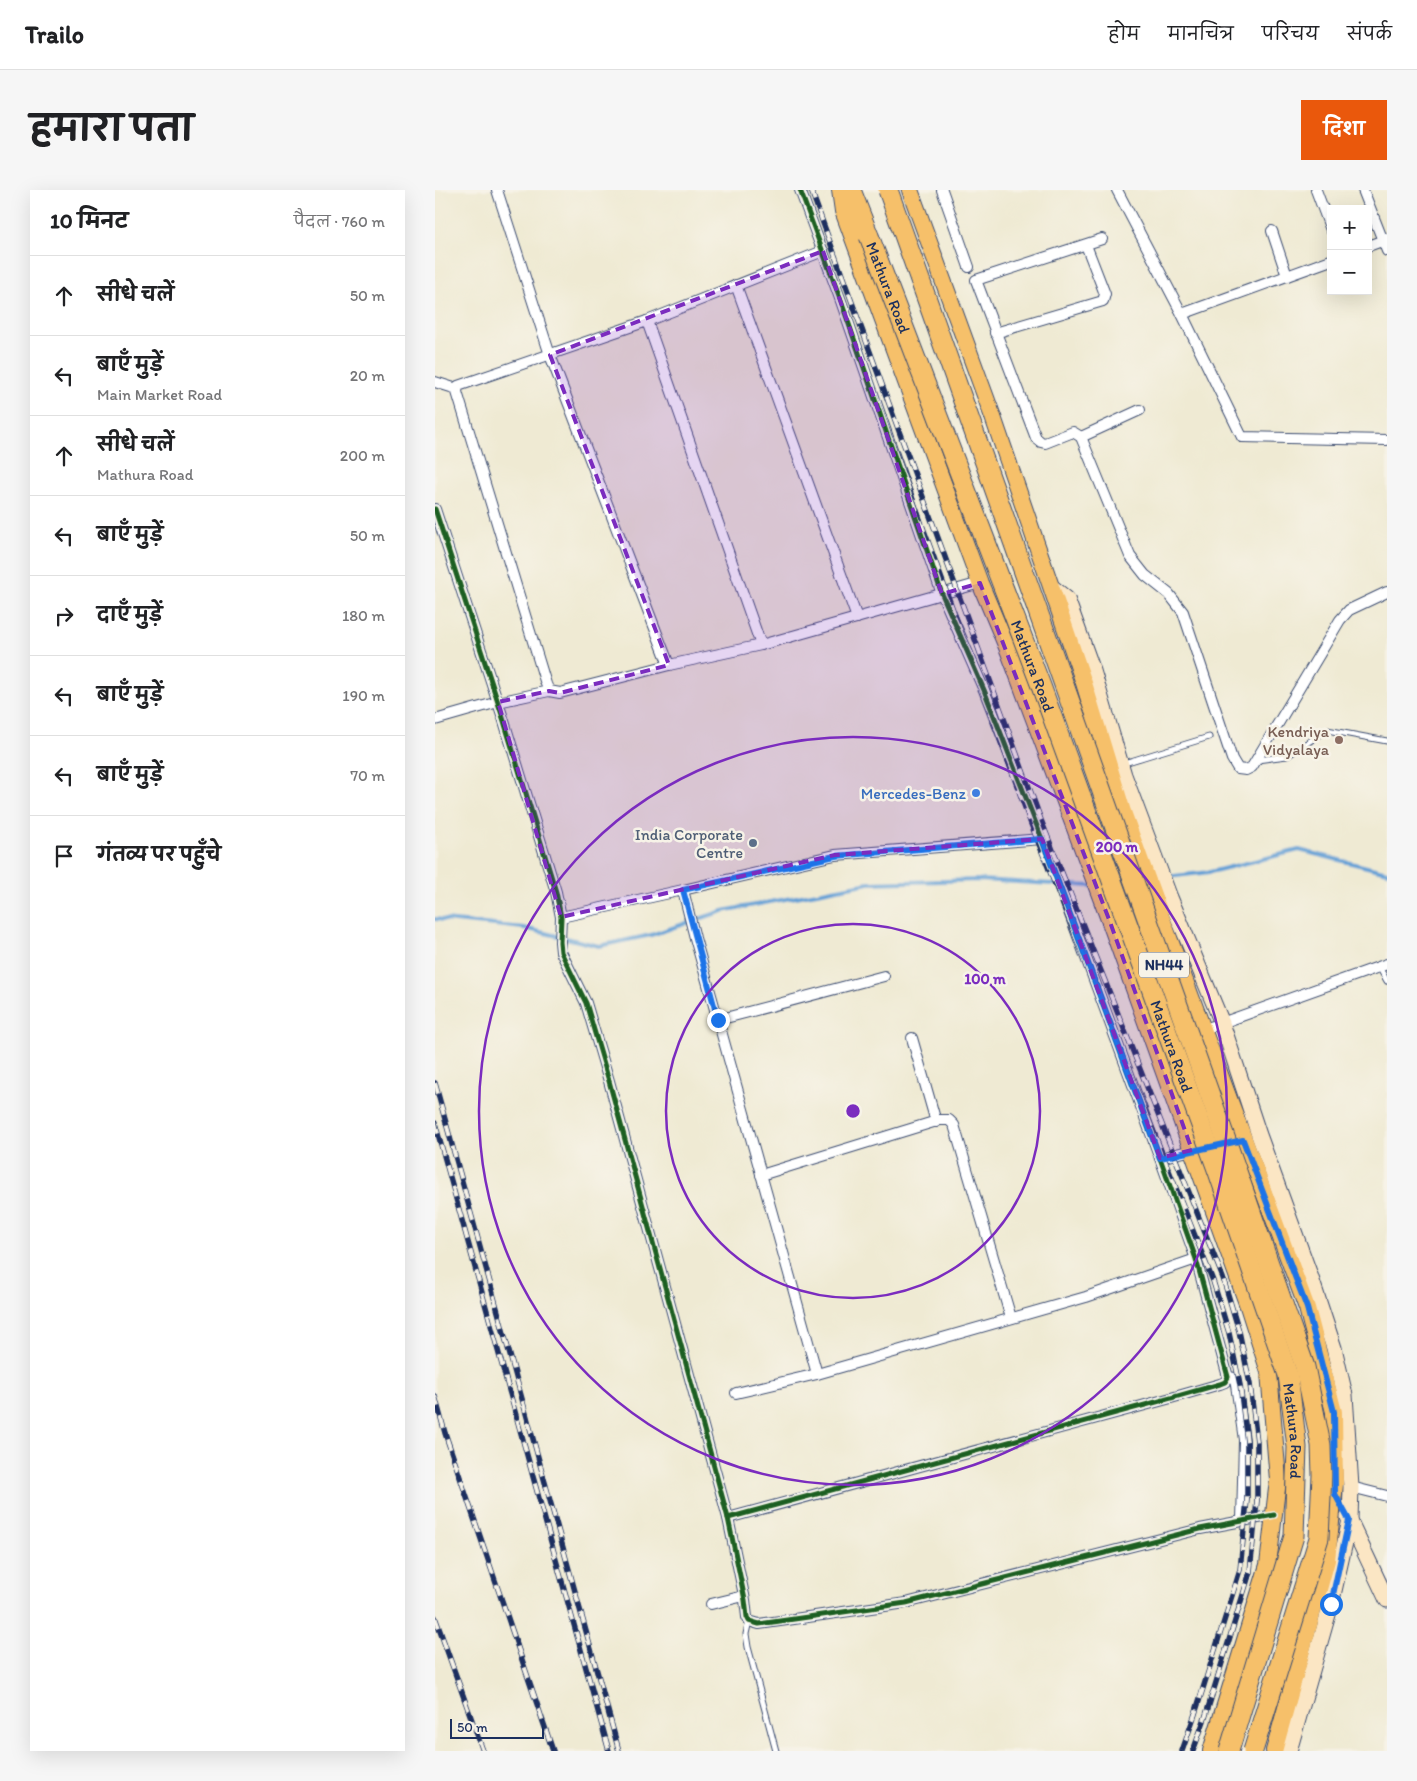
<!DOCTYPE html>
<html lang="hi">
<meta charset="utf-8">
<style>
:root{--surface:#fff;--page:#f6f6f6;--text:#202124;--muted:#757577;--line:#e0e0e0;--accent:#ea580c}
body{margin:0;font-family:Itim,"Playpen Sans Deva",sans-serif;background:var(--page);color:var(--text)}
.controls{position:absolute;right:15px;top:15px;display:grid;overflow:hidden;border-radius:0px;box-shadow:0 5px 20px #0002}
.controls button{width:45px;height:45px;display:grid;place-items:center;padding:0;border:0;border-bottom:1px solid var(--line);background:var(--surface);color:var(--text);font:25px sans-serif}
.scale{position:absolute;left:15px;bottom:12px;width:94px;box-sizing:border-box;padding-left:5px;border:2px solid #1b2f5e;border-top:0;font-size:14px;line-height:18px;white-space:nowrap;color:#1b2f5e;-webkit-text-stroke:4px #f7f3e8;paint-order:stroke}
.stop{position:absolute;width:15px;height:15px;margin:-11px;border:4px solid #1a73e8;border-radius:50%;background:#fff}
.stop.end{background:#1a73e8;border-color:#fff;box-shadow:0 1px 5px #0008}
.list{margin:0;padding:0;list-style:none}
h2{display:flex;justify-content:space-between;align-items:center;height:65px;margin:0;padding:0 20px;font-size:21px}
h2 small{font-size:16px;font-weight:400;color:var(--muted)}
.list li{display:grid;grid-template-columns:32px 1fr auto;gap:15px;align-items:center;box-sizing:border-box;height:80px;padding:0 20px;border-top:1px solid var(--line)}
.list b{display:block;font-size:19px;white-space:nowrap}
.list p{margin:0;font-size:16px;white-space:nowrap;color:var(--muted)}
.list em{font-size:16px;font-style:normal;color:var(--muted)}
.icon{flex:none;width:28px;height:28px;fill:none;stroke:currentColor;stroke-width:2;stroke-linecap:round;stroke-linejoin:round}
.map{position:relative;flex:none;width:952px;height:1561px;overflow:hidden;border-radius:0px}
header{display:flex;align-items:center;gap:30px;box-sizing:border-box;height:70px;padding:0 25px;background:var(--surface);border-bottom:1px solid var(--line)}
header strong{font-size:24px}
nav{display:flex;gap:28px;margin-inline-start:auto;font-size:18px}
.intro{display:flex;align-items:center;justify-content:space-between;box-sizing:border-box;height:120px;padding:0 30px}
h1{margin:0;font-size:35px}
.button{padding:12px 22px;border-radius:0px;background:var(--accent);color:#fff;font-size:18px;font-weight:700}
main{display:flex;gap:30px;padding:0 30px}
aside{flex:1;background:var(--surface);border-radius:0px;box-shadow:0 5px 20px #0002}
.map>svg:first-child{display:block}
.lines{fill:none;stroke-linecap:round;stroke-linejoin:round}
.stream{stroke:#66a1d6;stroke-width:4}
.lane-casing{stroke:#3b4b70;stroke-width:7}
.street-casing{stroke:#3b4b70;stroke-width:12}
.secondary-casing{stroke:#3b4b70;stroke-width:17}
.primary-casing{stroke:#3b4b70;stroke-width:18}
.highway-casing{stroke:#3b4b70;stroke-width:21}
.lane{stroke:#fff;stroke-width:5}
.street{stroke:#fff;stroke-width:10}
.secondary{stroke:#fbe6c4;stroke-width:15}
.primary{stroke:#f6c06b;stroke-width:16}
.highway{stroke:#f6c06b;stroke-width:19}
.rail-casing{stroke:#1b2f5e;stroke-width:5.5}
.rail{stroke:#f7f3e8;stroke-width:4;stroke-dasharray:11;stroke-linecap:butt}
.highway-bridge-casing{stroke:#3b4b70;stroke-width:21;stroke-linecap:butt}
.highway-bridge{stroke:#f6c06b;stroke-width:19}
.cycleway-casing{stroke:#f7f3e8;stroke-width:8}
.cycleway{stroke:#1b5e20;stroke-width:5}
.route{stroke:#1a73e8;stroke-width:6}
.marked{fill:#7b2cbf;fill-opacity:0.2;stroke:#7b2cbf;stroke-width:4;stroke-dasharray:10 6;stroke-linejoin:round}
.ring{fill:none;stroke:#7b2cbf;stroke-width:2.5}
.education-dot{fill:#8d6e63;stroke:#f7f3e8;stroke-width:2}
.shop-dot{fill:#3f7fe0;stroke:#f7f3e8;stroke-width:2}
.service-dot{fill:#5c6f8a;stroke:#f7f3e8;stroke-width:2}
.labels{text-anchor:middle;stroke-width:5;stroke-linejoin:round;paint-order:stroke}
.shield{fill:#f7f3e8;stroke:#5d6a87;stroke-width:1}
.shield-label{font-size:15px;font-weight:bold;fill:#1b2f5e}
.street-label{font-size:16px;fill:#1b2f5e;stroke:#f7f3e8}
.education-label{font-size:16px;fill:#785e54;stroke:#f7f3e8;text-anchor:end}
.shop-label{font-size:16px;fill:#366cbe;stroke:#f7f3e8;text-anchor:end}
.service-label{font-size:16px;fill:#4e5e75;stroke:#f7f3e8;text-anchor:end}
.centre{fill:#7b2cbf;stroke:#f7f3e8;stroke-width:2.5}
.ring-label{font-size:15px;text-anchor:middle;font-weight:bold;fill:#7b2cbf;stroke:#f7f3e8;stroke-width:5;stroke-linejoin:round;paint-order:stroke}
</style>
<header>
<strong>Trailo</strong>
<nav><a>होम</a><a>मानचित्र</a><a>परिचय</a><a>संपर्क</a></nav>
</header>
<div class="intro"><h1>हमारा पता</h1><a class="button">दिशा</a></div>
<main>
<aside>
<h2>10 मिनट<small>पैदल · 760 m</small></h2>
<ul class="list">
<li><svg class="icon" aria-label="ahead" viewBox="0 0 24 24"><path d="M12 20V5M6 11l6-6 6 6"/></svg><div><b>सीधे चलें</b></div><em>50 m</em></li>
<li><svg class="icon" aria-label="left" viewBox="0 0 24 24"><path d="M17 20v-9H6M10 6l-5 5 5 5"/></svg><div><b>बाएँ मुड़ें</b><p>Main Market Road</p></div><em>20 m</em></li>
<li><svg class="icon" aria-label="ahead" viewBox="0 0 24 24"><path d="M12 20V5M6 11l6-6 6 6"/></svg><div><b>सीधे चलें</b><p>Mathura Road</p></div><em>200 m</em></li>
<li><svg class="icon" aria-label="left" viewBox="0 0 24 24"><path d="M17 20v-9H6M10 6l-5 5 5 5"/></svg><div><b>बाएँ मुड़ें</b></div><em>50 m</em></li>
<li><svg class="icon" aria-label="right" viewBox="0 0 24 24"><path d="M7 20v-9h11M14 6l5 5-5 5"/></svg><div><b>दाएँ मुड़ें</b></div><em>180 m</em></li>
<li><svg class="icon" aria-label="left" viewBox="0 0 24 24"><path d="M17 20v-9H6M10 6l-5 5 5 5"/></svg><div><b>बाएँ मुड़ें</b></div><em>190 m</em></li>
<li><svg class="icon" aria-label="left" viewBox="0 0 24 24"><path d="M17 20v-9H6M10 6l-5 5 5 5"/></svg><div><b>बाएँ मुड़ें</b></div><em>70 m</em></li>
<li><svg class="icon" aria-label="arrive" viewBox="0 0 24 24"><path d="M6 21V4h12l-3 4 3 4H6"/></svg><div><b>गंतव्य पर पहुँचे</b></div></li>
</ul>
</aside>
<div class="map">
<svg width="952" height="1561" viewBox="0 0 952 1561">
<rect width="100%" height="100%" fill="#f7f3e8"/>
<filter id="ink" filterUnits="userSpaceOnUse"><feTurbulence type="fractalNoise" baseFrequency=".02" numOctaves="2"/><feDisplacementMap in="SourceGraphic" scale="10" xChannelSelector="R" yChannelSelector="G"/><feConvolveMatrix kernelMatrix="1 2 1 2 8 2 1 2 1" color-interpolation-filters="sRGB"/></filter>
<filter id="wash" filterUnits="userSpaceOnUse"><feTurbulence type="fractalNoise" baseFrequency=".0096" numOctaves="4" result="noise"/><feDisplacementMap in="SourceGraphic" scale="20" xChannelSelector="R" yChannelSelector="G"/><feGaussianBlur stdDeviation="1.12" result="paint"/><feColorMatrix in="noise" values="0 0 0 0 0 0 0 0 0 0 0 0 0 0 0 0 0 1.4 0 .05"/><feComposite in="paint" operator="in"/></filter>
<g filter="url(#wash)">
<rect width="100%" height="100%" fill="#efead3"/>
<g class="lines">
<g class="stream">
<path d="M731,687L775,682L864,660L952,682"/>
<path d="M0,729L89,738L164,756L216,745L288,721L434,693L544,690L657,696"/>
</g>
</g>
</g>
<g filter="url(#ink)">
<g class="lines">
<g class="lane-casing">
<g id="lane">
<path d="M822,570L852,566L892,540L952,551"/>
<path d="M686,574L774,547"/>
<path d="M944,777L952,791"/>
<path d="M314,1431L311,1444L313,1457L341,1561"/>
</g>
</g>
<g class="street-casing">
<g id="street">
<path d="M62,0L115,165L234,475"/>
<path d="M507,0L534,77"/>
<path d="M682,0L747,124L807,247L952,250"/>
<path d="M881,0L896,40"/>
<path d="M928,0L952,61"/>
<path d="M837,41L852,86"/>
<path d="M667,49L541,90L601,248L606,252L610,253L638,242L646,247L695,366L710,385L734,404L748,422L797,569L803,579L811,580L817,577L905,430L914,420L952,402"/>
<path d="M933,56L952,49"/>
<path d="M388,61L212,131L23,196L22,202L111,494L114,501L125,503L234,475L326,455L545,393"/>
<path d="M301,95L422,428"/>
<path d="M747,124L896,70"/>
<path d="M212,131L326,455"/>
<path d="M560,143L668,111L670,104L651,55"/>
<path d="M0,192L22,199"/>
<path d="M646,247L705,220"/>
<path d="M0,319L69,531L121,702L126,727L125,752L126,762L151,813L174,891L293,1328L310,1410L312,1427L314,1431L324,1434L471,1413L765,1339L839,1325"/>
<path d="M0,530L63,512L114,501"/>
<path d="M126,727L248,700"/>
<path d="M283,830L449,786"/>
<path d="M767,840L952,774"/>
<path d="M477,848L501,932"/>
<path d="M725,968L757,960"/>
<path d="M326,985L505,930H514L519,935L576,1128"/>
<path d="M382,1184L260,748L248,700L400,665L607,649"/>
<path d="M793,1187L800,1188L809,1250L807,1331"/>
<path d="M301,1203L382,1184L651,1107L761,1069"/>
<path d="M916,1297L952,1306"/>
<path d="M293,1328L736,1208L785,1194L790,1192L793,1187L761,1069L725,968L607,649L549,500L507,404L406,111L365,0"/>
<path d="M276,1414L309,1406"/>
</g>
</g>
<g class="secondary-casing">
<g id="secondary">
<path d="M616,396L632,409L658,481L689,585L734,705L787,833L824,945L875,1085L899,1158L910,1205L916,1297L915,1330L896,1414L854,1561"/>
<path d="M913,1327L952,1410"/>
</g>
</g>
<g class="primary-casing">
<g id="primary">
<path d="M405,0L408,21L545,393L574,462L675,732L813,1116L834,1182L843,1290L833,1375L776,1561"/>
<path d="M475,0L558,227L649,493L688,622L721,713L872,1118L899,1222L900,1294L892,1370L839,1561"/>
</g>
</g>
<g class="highway-casing">
<path id="highway" d="M416,0L434,46"/>
</g>
<use href="#lane" class="lane"/>
<use href="#street" class="street"/>
<use href="#secondary" class="secondary"/>
<use href="#primary" class="primary"/>
<use href="#highway" class="highway"/>
<g class="rail-casing">
<g id="rail">
<path d="M365,0L596,634L778,1091L794,1143L805,1195L812,1252V1310L805,1380L760,1524L747,1561"/>
<path d="M376,0L606,630L788,1088L804,1141L815,1194L822,1252V1311L815,1382L770,1528L758,1561"/>
<path d="M0,893L184,1561"/>
<path d="M0,933L174,1561"/>
<path d="M0,1206L10,1243L118,1561"/>
<path d="M0,1427L48,1561"/>
</g>
</g>
<use href="#rail" class="rail"/>
<g class="highway-bridge-casing">
<g id="highway-bridge">
<path d="M453,0L791,950L870,1177L886,1255L887,1285L884,1348L818,1561"/>
<path id="s1" d="M434,46L606,496L783,982L853,1185L862,1257L859,1346L794,1561"/>
</g>
</g>
<use href="#highway-bridge" class="highway-bridge"/>
<g class="cycleway-casing">
<g id="cycleway">
<path d="M0,319L69,531L121,702L126,727L125,752L126,762L151,813L174,891L293,1328L310,1410L312,1427L314,1431L324,1434L471,1413L765,1339L839,1325"/>
<path d="M293,1328L736,1208L785,1194L790,1192L793,1187L761,1069L725,968L607,649L549,500L507,404L406,111L365,0"/>
</g>
</g>
<use href="#cycleway" class="cycleway"/>
</g>
</g>
<g class="lines" filter="url(#ink)">
<path class="route" d="M283,830L248,700L400,666L607,649L725,968L808,950L872,1118L899,1222L900,1304L914,1330L896,1414"/>
</g>
<path class="marked" d="M388,61L507,404L545,393L675,732L757,960L725,968L607,649L400,665L126,727L63,512L114,501L125,503L234,475L115,165Z"/>
<g class="ring">
<circle cx="418" cy="921" r="187"/>
<circle cx="418" cy="921" r="374"/>
</g>
<circle class="education-dot" cx="904" cy="550" r="5"/>
<circle class="shop-dot" cx="541" cy="603" r="5"/>
<circle class="service-dot" cx="318" cy="653" r="5"/>
<g class="labels">
<rect class="shield" x="704" y="762.5" width="50" height="25" rx="4"/>
<g class="shield-label">
<text x="729" y="780">NH44</text>
</g>
<g class="street-label">
<text dy="6" stroke="none"><textPath href="#s1" startOffset="55">Mathura Road</textPath></text>
<text dy="6" stroke="none"><textPath href="#s1" startOffset="460">Mathura Road</textPath></text>
<text dy="6" stroke="none"><textPath href="#s1" startOffset="865">Mathura Road</textPath></text>
<text dy="6" stroke="none"><textPath href="#s1" startOffset="1270">Mathura Road</textPath></text>
</g>
<g class="education-label">
<text x="894" y="547">Kendriya<tspan x="894" dy="18">Vidyalaya</tspan></text>
</g>
<g class="shop-label">
<text x="531" y="609">Mercedes-Benz</text>
</g>
<g class="service-label">
<text x="308" y="650">India Corporate<tspan x="308" dy="18">Centre</tspan></text>
</g>
</g>
<circle cx="418" cy="921" r="8" class="centre"/>
<g class="ring-label">
<text x="682" y="662">200 m</text>
<text x="550" y="794">100 m</text>
</g>
</svg>
<div class="controls">
<button>+</button>
<button>−</button>
</div>
<div class="scale">50 m</div>
<div class="stop" style="left:896px;top:1414px"></div>
<div class="stop end" style="left:283px;top:830px"></div>
</div>
</main>
